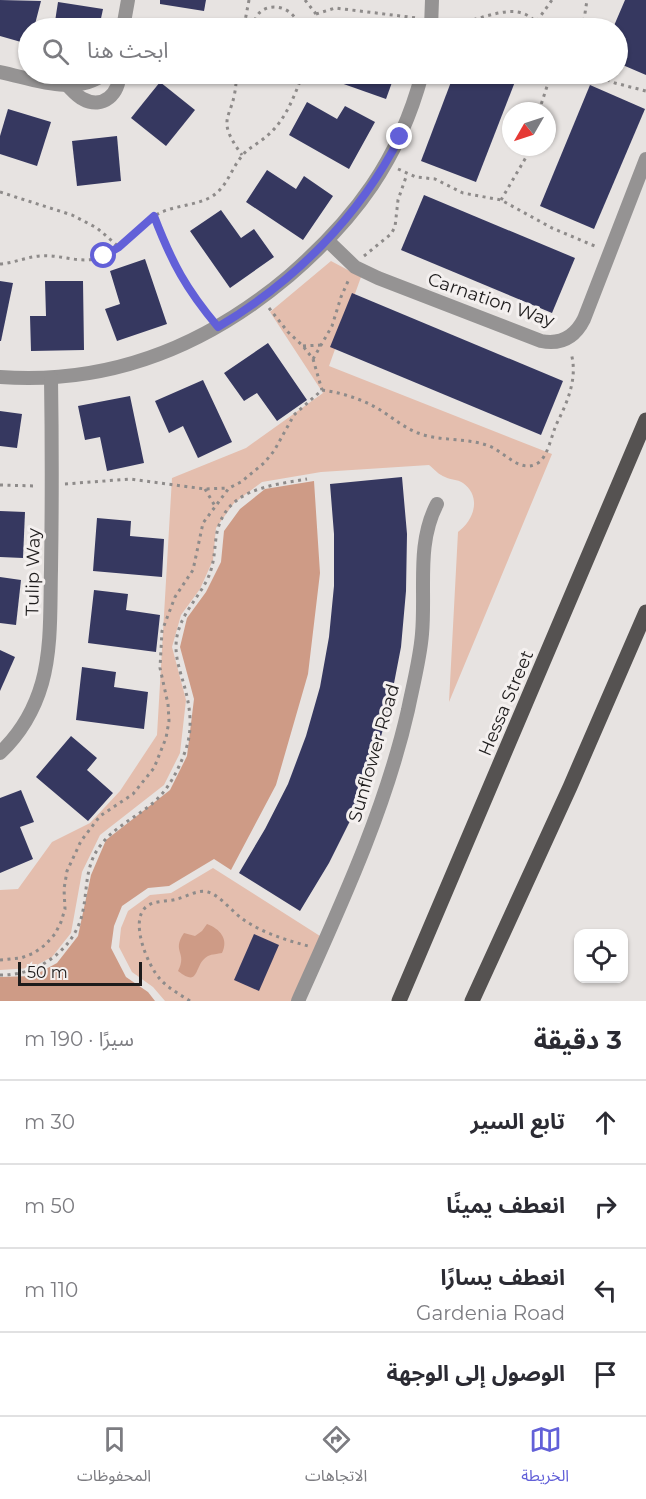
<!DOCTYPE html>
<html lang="ar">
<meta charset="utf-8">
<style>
:root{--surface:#fff;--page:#f2f2f3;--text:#2b2b33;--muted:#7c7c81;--line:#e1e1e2;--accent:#6260d8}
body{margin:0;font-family:Montserrat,"Noto Sans Arabic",sans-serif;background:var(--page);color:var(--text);direction:rtl}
.controls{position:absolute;right:18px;bottom:18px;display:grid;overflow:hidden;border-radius:12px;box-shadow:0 2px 4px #0004}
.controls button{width:54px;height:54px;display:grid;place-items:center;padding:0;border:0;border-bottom:2px solid var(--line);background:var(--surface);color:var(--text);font:30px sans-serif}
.compass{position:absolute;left:502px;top:102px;width:54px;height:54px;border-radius:50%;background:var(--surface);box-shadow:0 2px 4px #0004;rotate:231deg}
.scale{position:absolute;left:18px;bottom:15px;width:124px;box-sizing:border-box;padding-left:6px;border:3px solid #1e1c1c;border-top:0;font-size:16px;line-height:21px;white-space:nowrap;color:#1e1c1c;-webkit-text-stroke:4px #f4f0ef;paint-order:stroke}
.stop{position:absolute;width:18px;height:18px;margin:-14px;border:4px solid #6260d8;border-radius:50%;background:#fff}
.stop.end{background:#6260d8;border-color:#fff;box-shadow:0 2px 6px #0008}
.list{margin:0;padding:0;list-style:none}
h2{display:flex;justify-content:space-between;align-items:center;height:78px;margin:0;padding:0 24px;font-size:26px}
h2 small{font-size:20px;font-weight:400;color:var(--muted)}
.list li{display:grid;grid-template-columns:39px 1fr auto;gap:18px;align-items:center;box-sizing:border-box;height:84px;padding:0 24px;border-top:2px solid var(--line)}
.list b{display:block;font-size:22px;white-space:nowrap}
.list p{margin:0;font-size:20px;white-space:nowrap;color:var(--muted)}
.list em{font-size:20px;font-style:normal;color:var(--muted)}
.icon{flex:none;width:33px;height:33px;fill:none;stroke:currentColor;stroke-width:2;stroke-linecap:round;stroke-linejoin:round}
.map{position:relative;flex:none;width:646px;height:1001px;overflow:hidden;direction:ltr}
.search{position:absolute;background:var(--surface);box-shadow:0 2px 4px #0004;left:18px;right:18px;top:18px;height:66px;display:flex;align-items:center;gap:15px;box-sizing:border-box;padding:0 21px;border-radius:33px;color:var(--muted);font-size:22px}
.sheet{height:414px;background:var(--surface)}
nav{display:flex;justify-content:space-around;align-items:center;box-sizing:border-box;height:84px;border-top:2px solid var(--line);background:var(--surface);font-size:16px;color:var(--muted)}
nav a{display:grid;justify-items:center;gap:3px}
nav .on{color:var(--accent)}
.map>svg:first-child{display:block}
.green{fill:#e4beae}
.water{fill:#ce9b86}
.building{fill:#363860}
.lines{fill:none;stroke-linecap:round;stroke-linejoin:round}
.path{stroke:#8e8b8a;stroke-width:3;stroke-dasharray:3 4.5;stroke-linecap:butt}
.street{stroke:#959393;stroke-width:14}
.primary{stroke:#555251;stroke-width:15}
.route{stroke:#6260d8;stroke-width:8}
.labels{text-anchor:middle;stroke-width:6;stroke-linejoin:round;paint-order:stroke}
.street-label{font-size:18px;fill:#1e1c1c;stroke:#f4f0ef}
</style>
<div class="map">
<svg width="646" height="1001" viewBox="0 0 646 1001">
<rect width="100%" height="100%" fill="#e7e3e1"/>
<g class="green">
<path d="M331,261L361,277L329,366L552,454L449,702L458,532C474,520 482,497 463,483C457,479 451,480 445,477C439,475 434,469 429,465L321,472L262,482L234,503L216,528L213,560L200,589L181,615L172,647L186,700L180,753L164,785L100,835L82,872L71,933L52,957L31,968L0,970V890L18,889L52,842L90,823L120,791L157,735L172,478L246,448L323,393L270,312Z"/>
<path d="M213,868L320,936L291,1001H165L153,987L132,972L119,947L121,928L128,911L150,895L171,893Z"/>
</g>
<g class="water">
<path d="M314,481L320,573L308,674L276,785L231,870L214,859L169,886L148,888L122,906L114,926L111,948L126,977L148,992L155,1001H0V977L33,976L57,963L78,936L91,875L106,840L170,790L187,756L194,699L180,647L187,618L206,592L221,562L224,531L240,509L265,489Z"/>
<path d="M207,924C220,929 229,939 222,953C218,954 212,954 208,956C193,964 201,989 178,971C188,952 171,952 184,933L195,936L202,931Z"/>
</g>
<g class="building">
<path d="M0,0L41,1L34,28H28V44L0,36Z"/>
<path d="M160,0H206L204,11L160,4Z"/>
<path d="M625,0H646V75L618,63V28H613Z"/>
<path d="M58,2L103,9L99,28H54Z"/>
<path d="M322,74H395L386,99L321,76Z"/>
<path d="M454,74H518L476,182L421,161Z"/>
<path d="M160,82L195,110L166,146L131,118Z"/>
<path d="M590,85L645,109L594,229L540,206Z"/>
<path d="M307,102L337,119L345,106L375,122L349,169L289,135Z"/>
<path d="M8,109L51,122L37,166L0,154V136Z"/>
<path d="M117,136L121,181L77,186L72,141Z"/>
<path d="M267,170L296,189L304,176L333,196L303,240L246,202Z"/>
<path d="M424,195L575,258L552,313L401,250Z"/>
<path d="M221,210L241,238L254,229L274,257L230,288L190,231Z"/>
<path d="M145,259L167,324L117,341L105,309L120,304L110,271Z"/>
<path d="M0,281L13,283L1,341H0Z"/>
<path d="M45,281H83L84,350L31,351L30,316H46Z"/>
<path d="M352,293L563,381L541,435L330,347Z"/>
<path d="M268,343L307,400L277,421L257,393L244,401L224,373Z"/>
<path d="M203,380L232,442L198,458L183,426L169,433L155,401Z"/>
<path d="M130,396L144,463L107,471L100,437L85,440L78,406Z"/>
<path d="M0,411L22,414L17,448L0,446Z"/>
<path d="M402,477L407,534L406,591L401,647L390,704L375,758L355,811L329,863L300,911L239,873L265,829L288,784L306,736L320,687L329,637L334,586V534L330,484Z"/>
<path d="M0,511L25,512L23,558L0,557Z"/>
<path d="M97,518L131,521L130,536L164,539L162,577L93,571Z"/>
<path d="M0,577L21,580L16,625L0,623Z"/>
<path d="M94,590L128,594L126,610L160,615L156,652L88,643Z"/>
<path d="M0,650L15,657L0,691Z"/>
<path d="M82,667L116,672L114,687L148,692L144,729L76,720Z"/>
<path d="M71,736L97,758L87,770L113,793L88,821L36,777Z"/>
<path d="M21,790L34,822L20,827L33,859L0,873V798Z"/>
<path d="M254,934L279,945L259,991L234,980Z"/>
</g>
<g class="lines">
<g class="path">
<path d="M249,0L245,21L254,24"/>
<path d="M305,0L316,14L318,28"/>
<path d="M316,14L335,8L417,18"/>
<path d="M444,21C452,22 460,23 468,21C494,15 523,0 540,28"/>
<path d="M537,21L552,0"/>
<path d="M254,28C253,0 294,0 299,28"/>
<path d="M581,28L584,20L587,0"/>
<path d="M593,74L615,83L646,91"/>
<path d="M236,83C233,121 214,116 242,155"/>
<path d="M539,111L551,74"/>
<path d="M398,169L416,177L435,179L463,193L501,200L552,228L597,247"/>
<path d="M0,192L72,215L97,228L119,247"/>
<path d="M501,200L532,147"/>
<path d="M154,216C168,252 182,285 207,314"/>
<path d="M364,256L391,234L395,227L398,200L407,174"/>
<path d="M0,264C14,263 26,257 40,256C60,254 79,264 99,258C121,251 135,230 153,217C170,205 191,207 209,198C227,189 230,170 242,156C248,148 259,143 267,136C286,120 294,96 303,74"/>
<path d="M269,308L288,332L303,346L313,359L322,390"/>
<path d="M303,346L321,345"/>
<path d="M313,359L332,326L341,297L349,279"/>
<path d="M65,484L130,479L205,489L228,488"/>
<path d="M0,485L37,486"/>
<path d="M205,489L215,506"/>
<path d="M0,960L21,958L34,953L45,945L55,934L61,922L65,909L64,889L67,871L81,841L100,816L133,794L154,768L166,738L169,721L168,704L160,668L162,631L175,597L193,570L203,523L229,488L241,482L264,463L274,451L294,415L322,390C344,393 364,400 382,411C394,419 405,428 418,433C441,442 466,437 489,446C505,452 520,474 538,463C548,457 552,433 557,423C568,401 578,377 571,353"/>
<path d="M0,975C36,976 73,951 82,915C88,891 84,867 100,846C114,827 135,818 153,803C169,789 179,769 186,749C194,725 189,701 182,678C179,668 176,657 176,647C176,620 194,604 206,582C214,567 214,554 216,538C223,489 268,486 307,479"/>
<path d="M190,1001C179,994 168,988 160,979C148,966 129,921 146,907C154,900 167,902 177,899C186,897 198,889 208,892C221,896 232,912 244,920C263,933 286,940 308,946"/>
</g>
<g class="street">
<path d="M123,28L128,0"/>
<path d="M431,28L432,0"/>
<path d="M0,72C34,79 74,96 104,74"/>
<path d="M68,86C73,91 77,96 83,99C103,110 120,93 119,74"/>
<path d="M328,241L355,267L378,278L541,341C561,345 575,337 584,319L646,159"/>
<path d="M0,377C110,385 206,346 289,276C356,218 399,160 422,74"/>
<path d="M0,753C21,733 34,711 42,683C52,647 50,607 51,570C52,506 52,442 51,378"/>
<path d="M298,1001C340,907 385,811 408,710C413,685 420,659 422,634C426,590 416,544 437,504"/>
</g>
<g class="primary">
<path d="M399,1001L646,420"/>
<path d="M472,1001L570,787L646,612"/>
</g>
</g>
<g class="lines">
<path class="route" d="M104,256L119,247L154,216C172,263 186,289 218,327C295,281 359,217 400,137"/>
</g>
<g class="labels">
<g class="street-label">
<text transform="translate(491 300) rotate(19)" y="6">Carnation Way</text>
<text transform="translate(33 572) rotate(-89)" y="6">Tulip Way</text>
<text transform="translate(506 703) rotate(-67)" y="6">Hessa Street</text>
<text transform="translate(374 753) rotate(-74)" y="6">Sunflower Road</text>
</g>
</g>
</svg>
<div class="controls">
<button><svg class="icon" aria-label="locate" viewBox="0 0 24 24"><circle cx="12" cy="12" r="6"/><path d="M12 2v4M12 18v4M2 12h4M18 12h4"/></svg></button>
</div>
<svg class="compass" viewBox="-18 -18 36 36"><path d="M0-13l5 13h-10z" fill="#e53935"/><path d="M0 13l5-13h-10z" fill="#7c7c81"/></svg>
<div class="scale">50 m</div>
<div class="stop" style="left:104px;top:256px"></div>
<div class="stop end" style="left:400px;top:137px"></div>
<div class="search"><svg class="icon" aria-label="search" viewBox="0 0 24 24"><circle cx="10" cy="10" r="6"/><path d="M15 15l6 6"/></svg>ابحث هنا</div>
</div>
<section class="sheet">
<h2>3 دقيقة<small>سيرًا · 190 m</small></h2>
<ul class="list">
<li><svg class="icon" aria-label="ahead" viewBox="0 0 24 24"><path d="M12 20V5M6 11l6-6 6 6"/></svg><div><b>تابع السير</b></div><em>30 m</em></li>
<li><svg class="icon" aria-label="right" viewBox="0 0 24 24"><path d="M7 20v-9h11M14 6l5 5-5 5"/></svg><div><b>انعطف يمينًا</b></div><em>50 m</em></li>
<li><svg class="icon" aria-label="left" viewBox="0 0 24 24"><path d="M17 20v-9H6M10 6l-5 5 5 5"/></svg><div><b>انعطف يسارًا</b><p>Gardenia Road</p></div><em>110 m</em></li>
<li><svg class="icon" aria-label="arrive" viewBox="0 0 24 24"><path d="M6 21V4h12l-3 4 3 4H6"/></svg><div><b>الوصول إلى الوجهة</b></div></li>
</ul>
</section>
<nav>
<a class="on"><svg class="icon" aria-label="map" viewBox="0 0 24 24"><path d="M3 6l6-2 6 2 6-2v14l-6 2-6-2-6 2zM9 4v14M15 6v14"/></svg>الخريطة</a>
<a><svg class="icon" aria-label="directions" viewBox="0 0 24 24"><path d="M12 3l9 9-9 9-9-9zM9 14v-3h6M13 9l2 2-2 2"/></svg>الاتجاهات</a>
<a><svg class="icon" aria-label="saved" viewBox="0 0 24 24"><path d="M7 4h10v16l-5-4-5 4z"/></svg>المحفوظات</a>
</nav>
